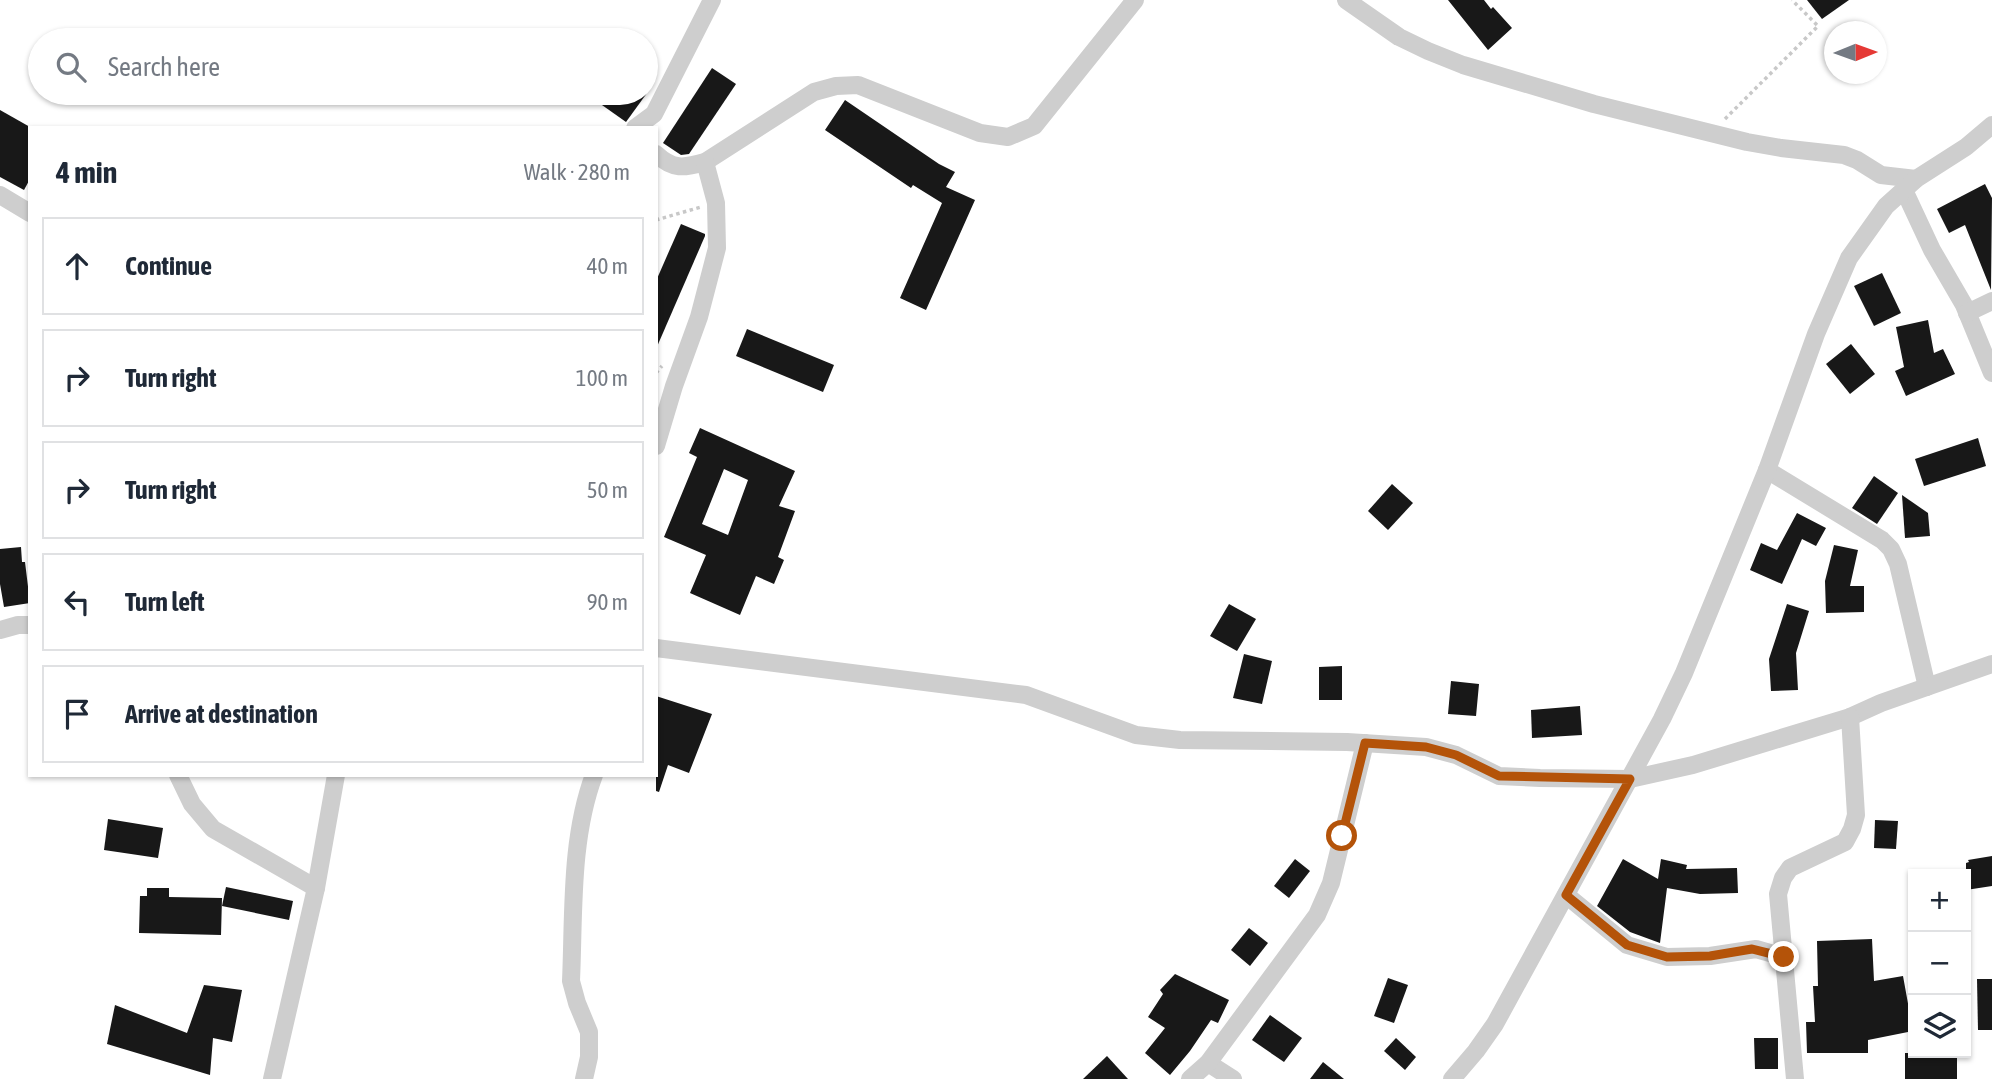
<!DOCTYPE html>
<meta charset="utf-8">
<style>
:root{--surface:#fff;--page:#f2f2f3;--text:#1f2937;--muted:#747a83;--line:#e0e1e3}
body{margin:0;font-family:"Asap Condensed",sans-serif;background:var(--page);color:var(--text)}
.controls{position:absolute;right:21px;bottom:21px;display:grid;overflow:hidden;border-radius:0px;box-shadow:0 2px 5px #0004}
.controls button{width:63px;height:63px;display:grid;place-items:center;padding:0;border:0;border-bottom:2px solid var(--line);background:var(--surface);color:var(--text);font:35px sans-serif}
.compass{position:absolute;left:1824px;top:21px;width:63px;height:63px;border-radius:50%;background:var(--surface);box-shadow:0 2px 5px #0004;rotate:89deg}
.stop{position:absolute;width:21px;height:21px;margin:-16px;border:5px solid #b45309;border-radius:50%;background:#fff}
.stop.end{background:#b45309;border-color:#fff;box-shadow:0 2px 7px #0008}
.list{margin:0;padding:0;list-style:none}
h2{display:flex;justify-content:space-between;align-items:center;height:91px;margin:0;padding:0 28px;font-size:30px}
h2 small{font-size:23px;font-weight:400;color:var(--muted)}
.list li{display:grid;grid-template-columns:46px 1fr auto;gap:21px;align-items:center;box-sizing:border-box;height:98px;margin:0 14px 14px;padding:0 14px;border:2px solid var(--line);border-radius:0px}
.list b{display:block;font-size:26px;white-space:nowrap}
.list em{font-size:23px;font-style:normal;color:var(--muted)}
.icon{flex:none;width:38px;height:38px;fill:none;stroke:currentColor;stroke-width:2;stroke-linecap:round;stroke-linejoin:round}
.map{position:relative;flex:none;width:1992px;height:1079px;overflow:hidden}
.search{position:absolute;background:var(--surface);box-shadow:0 2px 5px #0004;left:28px;top:28px;width:630px;height:77px;display:flex;align-items:center;gap:18px;box-sizing:border-box;padding:0 24px;border-radius:38px;color:var(--muted);font-size:26px}
.panel{position:absolute;background:var(--surface);box-shadow:0 2px 5px #0004;left:28px;top:126px;width:630px;height:651px;border-radius:0px}
.map>svg:first-child{display:block}
.building{fill:#181818;fill-rule:evenodd}
.lines{fill:none;stroke-linecap:round;stroke-linejoin:round}
.path{stroke:#c8c8c8;stroke-width:3.5;stroke-dasharray:3.5 3.5;stroke-linecap:butt}
.street{stroke:#cecece;stroke-width:18}
.route{stroke:#b45309;stroke-width:9}
</style>
<div class="map">
<svg width="1992" height="1079" viewBox="0 0 1992 1079">
<rect width="100%" height="100%" fill="#fff"/>
<g class="building">
<path d="M1448,0H1484L1491,9L1493,7L1512,28L1488,50Z"/>
<path d="M1807,0H1849L1822,19Z"/>
<path d="M712,68L736,84L689,154L681,155L663,143Z"/>
<path d="M585,93H647L626,122Z"/>
<path d="M845,100L939,164L955,172L946,187L975,200L926,310L900,298L942,203L913,185L911,188L825,130Z"/>
<path d="M0,110L30,127V179L24,190L0,177Z"/>
<path d="M1985,184L1992,198L1991,290L1965,225L1949,233L1937,209Z"/>
<path d="M681,224L705,234V236L656,349V281Z"/>
<path d="M1882,273L1901,313L1874,326L1854,286Z"/>
<path d="M1928,320L1934,353L1943,349L1955,374L1906,396L1895,371L1904,367L1896,327Z"/>
<path d="M747,329L834,365L823,392L736,356Z"/>
<path d="M1851,344L1875,374L1850,394L1826,364Z"/>
<path d="M700,428L795,471L779,506L795,511L778,557L784,560L774,584L756,576L740,615L690,593L706,555L664,537L697,457L689,453ZM724,469L748,480L728,535L702,524Z"/>
<path d="M1978,438L1986,466L1924,486L1915,459Z"/>
<path d="M1874,476L1898,493L1877,524L1852,508Z"/>
<path d="M1392,484L1413,503L1388,530L1368,511Z"/>
<path d="M1902,495L1928,513L1930,536L1905,538Z"/>
<path d="M1797,513L1826,528L1816,546L1802,539L1782,584L1750,570L1761,543L1777,550Z"/>
<path d="M1834,545L1858,550L1850,586H1864V612L1826,613L1825,581Z"/>
<path d="M21,547L22,562H25L30,603L4,607L0,584V549Z"/>
<path d="M1229,604L1256,619L1237,651L1210,636Z"/>
<path d="M1787,604L1809,611L1796,653L1798,690L1771,691L1769,659Z"/>
<path d="M1244,654L1272,661L1262,704L1233,698Z"/>
<path d="M1342,666V700H1319V667Z"/>
<path d="M1451,681L1479,684L1476,716L1448,714Z"/>
<path d="M656,696L712,714L689,773L668,765L659,792L656,791Z"/>
<path d="M1580,706L1582,735L1532,738L1531,710Z"/>
<path d="M108,819L163,828L158,858L104,850Z"/>
<path d="M1875,820L1898,821L1896,849L1874,848Z"/>
<path d="M1992,856V886L1966,890V863L1969,862L1968,860Z"/>
<path d="M1295,859L1310,871L1289,898L1274,886Z"/>
<path d="M1623,859L1658,879L1661,859L1687,865L1686,869L1737,868L1738,893L1700,894L1667,888L1660,943L1630,932L1597,906Z"/>
<path d="M226,887L293,901L289,920L222,906Z"/>
<path d="M147,888H169V897L222,898L221,935L139,933L140,896H147Z"/>
<path d="M1249,928L1268,943L1250,966L1231,950Z"/>
<path d="M1872,939L1874,981L1903,976L1913,1031L1868,1040V1053H1807L1806,1022H1815L1813,986H1818L1817,941Z"/>
<path d="M1175,974L1229,1000L1218,1023L1211,1020L1190,1051L1170,1075L1145,1053L1165,1028L1148,1017L1163,994L1160,990Z"/>
<path d="M1388,978L1408,985L1394,1023L1374,1016Z"/>
<path d="M1977,979H1992V1030H1978Z"/>
<path d="M204,985L242,990L232,1042L213,1038L210,1075L107,1044L115,1005L187,1033Z"/>
<path d="M1270,1015L1302,1038L1284,1062L1252,1040Z"/>
<path d="M1396,1038L1416,1057L1405,1070L1384,1051Z"/>
<path d="M1754,1038H1778V1069H1755Z"/>
<rect x="1905" y="1053" width="52" height="26"/>
<path d="M1107,1056L1128,1079H1083Z"/>
<path d="M1323,1062L1344,1079H1310Z"/>
</g>
<g class="lines">
<g class="path">
<path d="M1725,119L1818,26L1792,0"/>
<path d="M656,220L701,207"/>
<path d="M656,373L662,366"/>
</g>
<g class="street">
<path d="M1346,0L1399,37L1428,51L1463,65L1594,104L1747,142L1781,148L1844,155L1857,160L1881,175L1916,179"/>
<path d="M635,128L654,114L712,0"/>
<path d="M656,154C673,170 684,168 705,162L814,92L836,86L858,85L980,133L1008,137L1034,126L1135,0"/>
<path d="M1904,190L1932,250L1964,305L1992,373"/>
<path d="M0,195L30,213"/>
<path d="M1967,313L1992,301"/>
<path d="M656,446L674,386L699,317L717,248L716,203L705,162"/>
<path d="M1767,470L1882,540L1891,549L1898,564L1927,687"/>
<path d="M0,630L18,625H30"/>
<path d="M656,648L1026,695L1136,735L1180,740L1347,742L1426,747L1456,755L1499,776L1540,778L1630,779L1693,765L1850,717L1881,703L1992,664"/>
<path d="M178,775L192,804L213,829L316,888"/>
<path d="M1566,895L1627,945L1667,957L1710,956L1756,949L1784,957"/>
<path d="M1208,1063L1233,1079"/>
<path d="M272,1079L316,888L336,775"/>
<path d="M584,1079L589,1057V1032L577,1003L571,981C574,914 570,839 594,775"/>
<path d="M1190,1079L1208,1063L1317,915L1331,883L1365,743"/>
<path d="M1452,1079L1476,1051L1495,1024L1662,719L1684,673L1767,470L1816,334L1849,258L1886,206L1916,179L1966,147L1992,125"/>
<path d="M1795,1079L1778,894L1783,878L1790,868L1845,842L1852,829L1856,815L1850,717"/>
</g>
</g>
<g class="lines">
<path class="route" d="M1342,836L1365,743L1426,747L1456,755L1499,776L1630,779L1566,895L1627,945L1667,957L1710,956L1752,949L1784,957"/>
</g>
</svg>
<div class="controls">
<button>+</button>
<button>−</button>
<button><svg class="icon" aria-label="layers" viewBox="0 0 24 24"><path d="M12 4l9 5-9 5-9-5zM3 14l9 5 9-5"/></svg></button>
</div>
<svg class="compass" viewBox="-18 -18 36 36"><path d="M0-13l5 13h-10z" fill="#e53935"/><path d="M0 13l5-13h-10z" fill="#747a83"/></svg>
<div class="stop" style="left:1342px;top:836px"></div>
<div class="stop end" style="left:1784px;top:957px"></div>
<div class="search"><svg class="icon" aria-label="search" viewBox="0 0 24 24"><circle cx="10" cy="10" r="6"/><path d="M15 15l6 6"/></svg>Search here</div>
<section class="panel">
<h2>4 min<small>Walk · 280 m</small></h2>
<ul class="list">
<li><svg class="icon" aria-label="ahead" viewBox="0 0 24 24"><path d="M12 20V5M6 11l6-6 6 6"/></svg><div><b>Continue</b></div><em>40 m</em></li>
<li><svg class="icon" aria-label="right" viewBox="0 0 24 24"><path d="M7 20v-9h11M14 6l5 5-5 5"/></svg><div><b>Turn right</b></div><em>100 m</em></li>
<li><svg class="icon" aria-label="right" viewBox="0 0 24 24"><path d="M7 20v-9h11M14 6l5 5-5 5"/></svg><div><b>Turn right</b></div><em>50 m</em></li>
<li><svg class="icon" aria-label="left" viewBox="0 0 24 24"><path d="M17 20v-9H6M10 6l-5 5 5 5"/></svg><div><b>Turn left</b></div><em>90 m</em></li>
<li><svg class="icon" aria-label="arrive" viewBox="0 0 24 24"><path d="M6 21V4h12l-3 4 3 4H6"/></svg><div><b>Arrive at destination</b></div></li>
</ul>
</section>
</div>
